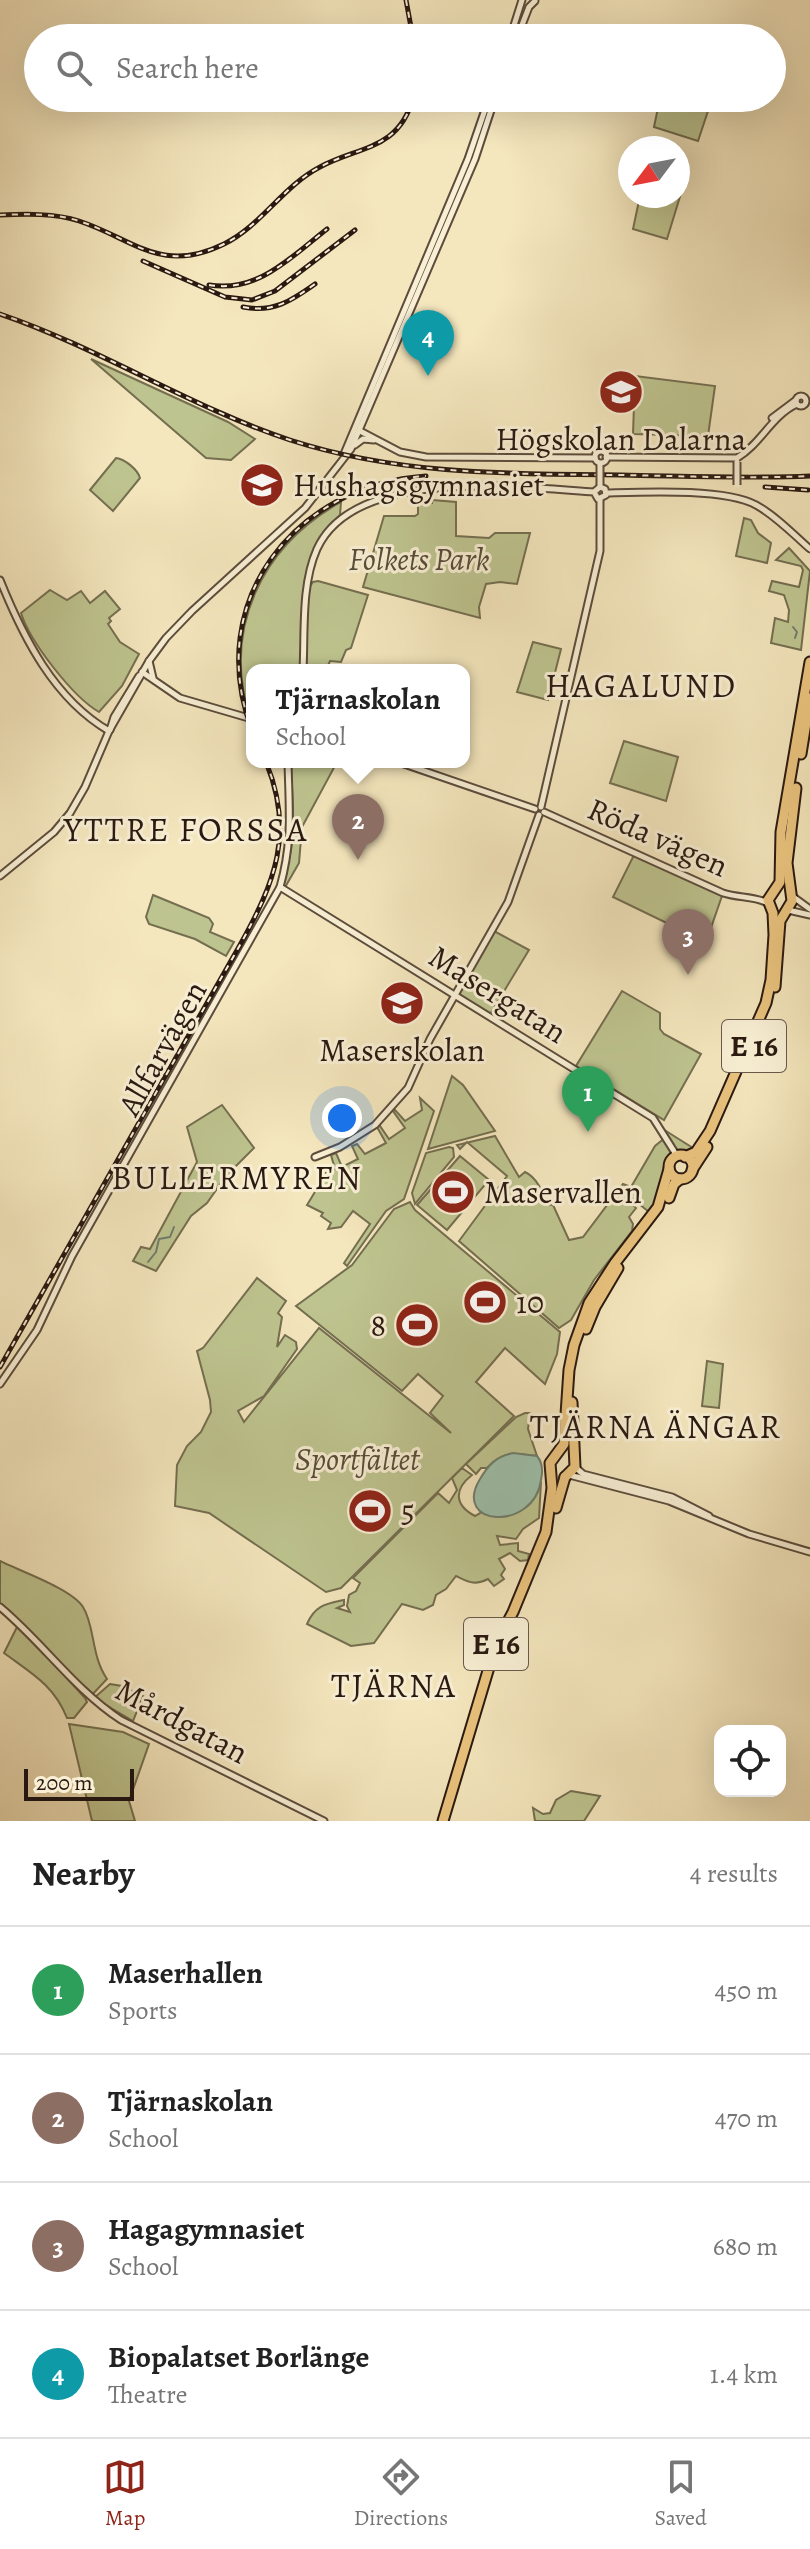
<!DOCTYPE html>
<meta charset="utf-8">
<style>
:root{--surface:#fff;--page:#f6f6f6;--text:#222;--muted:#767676;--line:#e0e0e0;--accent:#8f2418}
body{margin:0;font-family:Alegreya,serif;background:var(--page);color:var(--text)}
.controls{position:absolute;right:24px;bottom:24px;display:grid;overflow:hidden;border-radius:16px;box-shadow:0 8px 32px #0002}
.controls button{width:72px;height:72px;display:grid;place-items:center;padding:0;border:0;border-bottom:2px solid var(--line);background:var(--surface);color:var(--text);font:40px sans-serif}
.compass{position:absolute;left:618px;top:136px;width:72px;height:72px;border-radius:50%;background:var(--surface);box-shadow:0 8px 32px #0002;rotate:238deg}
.scale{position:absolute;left:24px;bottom:20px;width:110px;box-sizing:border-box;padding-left:8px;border:4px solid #2a1911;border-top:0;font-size:22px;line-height:28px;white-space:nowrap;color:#2a1911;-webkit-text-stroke:6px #f8efd4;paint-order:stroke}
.you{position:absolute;left:342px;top:1118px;width:28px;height:28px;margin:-20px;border:6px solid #fff;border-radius:50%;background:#1a73e8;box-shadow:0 0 0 12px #1a73e833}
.badge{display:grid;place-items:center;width:52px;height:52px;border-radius:50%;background:var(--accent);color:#fff;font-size:26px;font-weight:700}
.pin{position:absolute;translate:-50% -66px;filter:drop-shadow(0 2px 4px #0008)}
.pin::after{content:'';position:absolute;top:42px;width:28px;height:24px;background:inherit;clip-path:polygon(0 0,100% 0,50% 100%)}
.popup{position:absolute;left:246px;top:664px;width:224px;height:104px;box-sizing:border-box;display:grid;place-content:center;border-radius:16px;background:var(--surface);filter:drop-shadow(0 2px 6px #0005);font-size:26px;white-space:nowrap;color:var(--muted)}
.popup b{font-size:30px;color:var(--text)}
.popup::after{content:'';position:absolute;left:50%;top:100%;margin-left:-16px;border:16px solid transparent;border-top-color:var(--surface)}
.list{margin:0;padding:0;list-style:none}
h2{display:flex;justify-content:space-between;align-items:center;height:104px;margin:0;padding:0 32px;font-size:34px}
h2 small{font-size:26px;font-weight:400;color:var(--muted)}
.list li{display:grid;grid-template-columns:52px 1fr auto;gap:24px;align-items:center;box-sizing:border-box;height:128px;padding:0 32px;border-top:2px solid var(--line)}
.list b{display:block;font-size:30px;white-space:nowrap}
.list p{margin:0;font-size:26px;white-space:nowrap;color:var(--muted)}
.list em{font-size:26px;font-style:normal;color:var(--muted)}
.icon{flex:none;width:44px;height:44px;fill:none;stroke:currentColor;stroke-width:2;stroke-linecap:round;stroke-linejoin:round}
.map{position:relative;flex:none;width:810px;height:1821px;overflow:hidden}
.search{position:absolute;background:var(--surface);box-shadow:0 8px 32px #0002;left:24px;right:24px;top:24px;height:88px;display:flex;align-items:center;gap:20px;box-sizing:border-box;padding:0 28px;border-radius:44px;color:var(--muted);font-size:30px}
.sheet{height:616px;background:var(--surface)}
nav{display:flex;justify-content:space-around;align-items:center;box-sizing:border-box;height:112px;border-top:2px solid var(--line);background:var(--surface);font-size:22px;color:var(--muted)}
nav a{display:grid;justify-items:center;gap:4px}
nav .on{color:var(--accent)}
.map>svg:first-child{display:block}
.green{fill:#bec48f;stroke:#746e50;stroke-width:2}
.water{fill:#9dc0ab;stroke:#6f7d6d;stroke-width:2}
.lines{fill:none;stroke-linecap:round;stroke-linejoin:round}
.stream{stroke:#6f7d6d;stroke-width:2}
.minor-casing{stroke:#5c4c3c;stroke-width:9}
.highway-casing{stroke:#2a1911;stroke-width:13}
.minor{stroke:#f8efd4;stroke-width:5}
.highway{stroke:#eac37e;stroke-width:9}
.rail-casing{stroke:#2a1911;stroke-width:5}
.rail{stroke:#f8efd4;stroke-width:2;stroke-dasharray:6;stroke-linecap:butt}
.minor-bridge-casing{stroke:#5c4c3c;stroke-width:9;stroke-linecap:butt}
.minor-bridge{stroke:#f8efd4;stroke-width:5}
.labels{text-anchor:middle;stroke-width:6;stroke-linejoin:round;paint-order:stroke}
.shield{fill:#f8efd4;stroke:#68594c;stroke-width:2}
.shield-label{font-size:30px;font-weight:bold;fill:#2a1911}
.poi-label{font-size:32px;fill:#2a1911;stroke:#f8efd4;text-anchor:start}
.park-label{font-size:32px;font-style:italic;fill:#564c37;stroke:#f8efd4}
.street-label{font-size:32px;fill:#2a1911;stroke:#f8efd4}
.neighbourhood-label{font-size:34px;letter-spacing:2px;fill:#2a1911;stroke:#f8efd4}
</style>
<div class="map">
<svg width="810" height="1821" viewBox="0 0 810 1821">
<rect width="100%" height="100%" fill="#f4e6bd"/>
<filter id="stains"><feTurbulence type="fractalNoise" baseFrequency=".0025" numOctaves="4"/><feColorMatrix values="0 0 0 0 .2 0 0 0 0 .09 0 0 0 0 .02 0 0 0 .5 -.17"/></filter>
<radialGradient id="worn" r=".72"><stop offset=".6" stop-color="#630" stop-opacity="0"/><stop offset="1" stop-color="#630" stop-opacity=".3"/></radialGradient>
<g class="green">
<path d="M660,98L712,99L698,141L654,127Z"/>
<path d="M678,189L682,190L667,239L633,229L640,196H678Z"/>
<path d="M91,359L228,422L255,439L231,460L206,458Z"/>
<path d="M635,376L715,386L708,436L633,434Z"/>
<path d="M116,458C125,459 138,470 140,478L113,511L90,490Z"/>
<path d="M432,500L456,502V536L489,538L495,533H530L517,584L500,582L486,584L479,607L480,618L363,587L384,516H415L418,514V507L415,504L432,503Z"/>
<path d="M341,502L340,515L324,531L311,557L305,587L300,670H252V715H249C223,627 262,546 341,502Z"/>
<path d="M744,518L751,520L758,533L771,543L767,563L736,556Z"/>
<path d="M789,548L810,571L801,650L771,643L775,618L788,622L789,610L784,595L769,591L772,581L799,587L803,570L801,566L776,560Z"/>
<path d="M318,581L368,595L351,648L346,650L341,662L330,661L326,670H304L308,589L313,582Z"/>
<path d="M50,590L67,600L81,591L90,603L105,591L120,609L109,618L111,621L108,624L120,642L139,654L122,686L99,712C73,697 30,642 21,613Z"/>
<path d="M533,642L561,649L548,700L517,692Z"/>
<path d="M624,741L678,757L666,801L610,783Z"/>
<path d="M291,762H337L302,827L299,863L284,889L281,886C299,839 292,810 291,762Z"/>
<path d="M635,853L723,893L706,942L613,897Z"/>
<path d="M153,895L209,918L213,924L210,932L234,942L226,956L195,939L149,924L146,917Z"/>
<path d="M492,930L529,950L489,1016L455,996Z"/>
<path d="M622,991L660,1013V1029L664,1034L701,1054L664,1120L576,1066Z"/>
<path d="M452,1076L463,1085L495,1131L428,1149Z"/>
<path d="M420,1098L434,1111L404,1199L386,1211L347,1266L344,1263L370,1224L353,1211L341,1227L328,1229L331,1223L321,1216L323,1213L307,1205L321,1182V1174L335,1169L331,1155L336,1153L342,1167L358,1159L352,1146L357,1144L365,1154L386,1143L377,1127L380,1126L389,1139L405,1128L393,1111L395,1110L405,1121L422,1110Z"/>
<path d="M222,1105L254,1148L226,1176L207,1203L191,1216L156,1271L133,1261L141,1247L150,1249L197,1162L187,1127Z"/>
<path d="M666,1131L693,1148L689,1154L672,1157C660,1174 664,1197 649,1212L629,1196L626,1198L636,1208L629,1217L633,1224L632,1231L594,1280L571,1320L559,1328L459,1241L507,1176L467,1142L460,1149L457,1145L495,1136L519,1177L525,1172C536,1177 544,1192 545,1204L553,1205L569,1240L583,1237L623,1184L631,1187L655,1146L666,1137Z"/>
<path d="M449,1147L453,1148L454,1157L415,1204L412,1193L426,1153Z"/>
<path d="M460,1156L489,1180L447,1230L417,1205Z"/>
<path d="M410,1202L415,1210L560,1332L557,1354L545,1384L505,1348L476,1382L514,1416L341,1588L326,1592L209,1513L175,1506L177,1465L187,1446L201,1432L211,1412L210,1400L197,1351L203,1348L257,1278L286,1301L278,1313L282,1317L277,1347L285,1335L296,1342L297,1349L264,1396L238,1411L244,1422L319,1328L451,1433L430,1413L443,1396L418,1374L402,1391L296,1306L352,1265L394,1209Z"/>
<path d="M707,1361L723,1364L719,1408L702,1406Z"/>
<path d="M525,1413H530L528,1429L537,1456C515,1453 503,1450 487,1468H481L476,1474L466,1464L516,1417Z"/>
<path d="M462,1468L472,1475C454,1489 454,1505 475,1516L482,1512C504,1526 535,1505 541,1482L539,1518L523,1529L516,1539L497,1536L500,1545L518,1543V1551L529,1554L528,1560L520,1561L510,1553L499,1559L505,1569L501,1575L504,1579L494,1586L488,1579C474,1586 469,1582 456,1576L446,1589L436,1595L433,1605L423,1610L402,1604L374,1643L351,1646L307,1624C315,1605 326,1604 344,1600V1605L337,1608L350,1612L347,1606L349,1595L356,1591L360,1583L353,1578L438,1493L449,1503L457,1490L452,1478Z"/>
<path d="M0,1561C20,1571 72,1589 83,1607C95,1626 91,1656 107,1679L91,1696L0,1605Z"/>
<path d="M17,1627H20L85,1698L87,1702L74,1718H67C54,1685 31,1673 4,1653Z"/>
<path d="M110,1684L122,1686L143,1696L133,1721L94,1698Z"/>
<path d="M69,1724L123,1732L149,1744L129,1801L135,1821H92Z"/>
<path d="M571,1791L600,1796L584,1821H535L533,1808L543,1814L550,1813L556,1800Z"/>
</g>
<path class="water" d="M513,1453L537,1456C543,1463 543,1471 541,1480C534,1532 451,1527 480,1479C489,1464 496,1457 513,1453Z"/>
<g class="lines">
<g class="stream">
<path d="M793,627L797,632L795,638"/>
<path d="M148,1262L156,1252L159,1239L170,1237L174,1227"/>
</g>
<g class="minor-casing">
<g id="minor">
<path d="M510,38L522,0"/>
<path d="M517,38L529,7L535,1"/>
<circle cx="801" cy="401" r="5"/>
<path d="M772,418L796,400"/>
<path d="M360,431L400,452L426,457L595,458"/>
<path d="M355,445L363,439L374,440"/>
<circle cx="601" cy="457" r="6"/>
<path d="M344,454L468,159L489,98"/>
<path d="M606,457L737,458C761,444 771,416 797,404"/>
<path d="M606,493C643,492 725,488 756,505C776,516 793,534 810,549"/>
<path d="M0,580C23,637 54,699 109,731"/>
<path d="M149,661L153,678"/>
<path d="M303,670C305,632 301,585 317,549C355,466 520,487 594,492L600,487L605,489L606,495L598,499L594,492"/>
<path d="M142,672L180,698L252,719"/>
<path d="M110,730L114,717L139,676"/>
<path d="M398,762L535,809"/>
<path d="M541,807L600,551V499"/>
<path d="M544,812L723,893C738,898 754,896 768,903"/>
<path d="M0,876L54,832L70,813L85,787L109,731L149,661L166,638L192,611L305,508L351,449L475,159L495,98"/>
<path d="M280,887L653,1118L677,1156"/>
<path d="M792,896L810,909"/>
<path d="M788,910L810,915"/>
<path d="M315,1157L340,1147L375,1125L408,1088L430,1039L508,902L539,815"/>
<path d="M0,1384L37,1330L72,1256L280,887C293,841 289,809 288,762"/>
<path d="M575,1467L583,1474L672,1497L709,1516"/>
<path d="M569,1475L669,1501L749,1534L810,1552"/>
<path d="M0,1607C43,1643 74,1689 121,1720L324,1821"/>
</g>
</g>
<g class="highway-casing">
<g id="highway">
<path d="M801,754L810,698"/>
<path d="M775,987L780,921L792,901L787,863L796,788"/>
<circle cx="681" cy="1167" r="12"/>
<path d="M685,1157L696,1152L710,1131L766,1003L771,980L774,935L773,913L768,900L780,882L781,832L810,662"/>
<path d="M692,1170L707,1147"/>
<path d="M669,1198L674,1184L680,1179"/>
<path d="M586,1329L595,1307L618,1268"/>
<path d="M565,1477L575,1467L572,1402"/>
<path d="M556,1508L565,1477"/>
<path d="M443,1821L496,1644L513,1612L546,1532L552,1488L550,1463L564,1444L569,1370L574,1345L589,1303L615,1263L658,1207L669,1169"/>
</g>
</g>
<use href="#minor" class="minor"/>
<use href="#highway" class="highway"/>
<g class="rail-casing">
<g id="rail">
<path d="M406,0L413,38"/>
<path d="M0,215C25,214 55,213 79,221C134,239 161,275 224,244C261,226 283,186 320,167C359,146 399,150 413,98"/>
<path d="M143,261L225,297L252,300L275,291L355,230"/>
<path d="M209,285C258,293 291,257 327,229"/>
<path d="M243,307C273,313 291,301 315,284"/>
<path d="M0,314C100,348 190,407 290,440C398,475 509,474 621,475C684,476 747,479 810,476"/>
<path d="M765,487L808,490"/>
<path d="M252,730C203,602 295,485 426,476"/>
<path d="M0,1367L240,945C275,882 295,833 266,762"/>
</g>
</g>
<use href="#rail" class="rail"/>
<g class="minor-bridge-casing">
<g id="minor-bridge">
<path d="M600,485V465"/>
<path d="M737,485V462"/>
</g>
</g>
<use href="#minor-bridge" class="minor-bridge"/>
</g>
<defs>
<g id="university-disc" transform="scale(2.3)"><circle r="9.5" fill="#8f2418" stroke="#f8efd4"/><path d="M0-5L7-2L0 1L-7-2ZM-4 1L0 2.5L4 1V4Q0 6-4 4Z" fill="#fff"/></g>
<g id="school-disc" transform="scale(2.3)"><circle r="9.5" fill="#8f2418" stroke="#f8efd4"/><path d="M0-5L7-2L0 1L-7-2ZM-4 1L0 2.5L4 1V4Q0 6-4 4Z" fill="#fff"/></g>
<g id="stadium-disc" transform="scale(2.3)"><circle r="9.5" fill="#8f2418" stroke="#f8efd4"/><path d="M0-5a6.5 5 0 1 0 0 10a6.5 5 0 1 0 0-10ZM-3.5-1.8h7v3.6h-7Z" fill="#fff"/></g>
</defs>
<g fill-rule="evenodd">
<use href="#university-disc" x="621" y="392"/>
<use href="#university-disc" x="262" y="485"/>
<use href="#school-disc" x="402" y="1003"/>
<use href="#stadium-disc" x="453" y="1192"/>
<use href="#stadium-disc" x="485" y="1302"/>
<use href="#stadium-disc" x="417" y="1325"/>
<use href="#stadium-disc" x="370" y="1511"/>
</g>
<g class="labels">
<g class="shield">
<rect x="722" y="1020" width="64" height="52" rx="6"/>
<rect x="464" y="1618" width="64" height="52" rx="6"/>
</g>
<g class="shield-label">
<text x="754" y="1056">E 16</text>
<text x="496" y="1654">E 16</text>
</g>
<g class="poi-label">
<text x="621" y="450" text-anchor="middle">Högskolan Dalarna</text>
<text x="293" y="496">Hushagsgymnasiet</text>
<text x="402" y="1061" text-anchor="middle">Maserskolan</text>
<text x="484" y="1203">Maservallen</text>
<text x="516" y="1313">10</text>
<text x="386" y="1336" text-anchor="end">8</text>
<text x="401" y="1522">5</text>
</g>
<g class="park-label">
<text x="419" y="570">Folkets Park</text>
<text x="357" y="1470">Sportfältet</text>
</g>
<g class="street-label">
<text transform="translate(658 837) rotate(24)" y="11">Röda vägen</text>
<text transform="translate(498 994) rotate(32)" y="11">Masergatan</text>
<text transform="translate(162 1048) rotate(-61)" y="11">Allfarvägen</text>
<text transform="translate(182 1721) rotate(28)" y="11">Mårdgatan</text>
</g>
<g class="neighbourhood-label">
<text x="641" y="697">HAGALUND</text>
<text x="186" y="841">YTTRE FORSSA</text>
<text x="237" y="1189">BULLERMYREN</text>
<text x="656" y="1438">TJÄRNA ÄNGAR</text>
<text x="394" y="1697">TJÄRNA</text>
</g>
</g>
<rect width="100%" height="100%" filter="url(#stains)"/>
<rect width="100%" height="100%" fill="url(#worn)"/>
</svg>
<div class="controls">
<button><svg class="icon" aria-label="locate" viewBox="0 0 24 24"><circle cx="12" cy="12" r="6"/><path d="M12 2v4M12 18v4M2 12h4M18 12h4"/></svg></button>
</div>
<svg class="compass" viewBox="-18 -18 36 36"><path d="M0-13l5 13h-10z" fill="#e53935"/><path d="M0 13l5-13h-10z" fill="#767676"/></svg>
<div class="scale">200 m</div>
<div class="you"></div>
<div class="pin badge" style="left:588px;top:1132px;background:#2e9e5b">1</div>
<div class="pin badge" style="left:358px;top:860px;background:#8d6e63">2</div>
<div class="popup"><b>Tjärnaskolan</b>School</div>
<div class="pin badge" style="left:688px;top:975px;background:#8d6e63">3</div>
<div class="pin badge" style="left:428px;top:376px;background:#0f9aa8">4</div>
<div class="search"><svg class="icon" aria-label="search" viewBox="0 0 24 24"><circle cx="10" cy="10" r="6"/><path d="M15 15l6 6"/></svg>Search here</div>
</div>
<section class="sheet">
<h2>Nearby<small>4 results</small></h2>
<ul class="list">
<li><span class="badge" style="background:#2e9e5b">1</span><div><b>Maserhallen</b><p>Sports</p></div><em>450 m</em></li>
<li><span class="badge" style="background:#8d6e63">2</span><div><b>Tjärnaskolan</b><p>School</p></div><em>470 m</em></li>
<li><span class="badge" style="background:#8d6e63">3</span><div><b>Hagagymnasiet</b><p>School</p></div><em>680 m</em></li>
<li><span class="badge" style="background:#0f9aa8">4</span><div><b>Biopalatset Borlänge</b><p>Theatre</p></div><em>1.4 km</em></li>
</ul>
</section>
<nav>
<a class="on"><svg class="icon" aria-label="map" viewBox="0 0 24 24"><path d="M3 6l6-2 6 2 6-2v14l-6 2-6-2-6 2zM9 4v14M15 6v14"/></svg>Map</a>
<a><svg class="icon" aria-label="directions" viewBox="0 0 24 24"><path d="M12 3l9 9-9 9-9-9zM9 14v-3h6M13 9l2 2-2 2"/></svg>Directions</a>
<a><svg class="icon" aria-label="saved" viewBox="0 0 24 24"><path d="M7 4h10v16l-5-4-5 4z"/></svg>Saved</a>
</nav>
